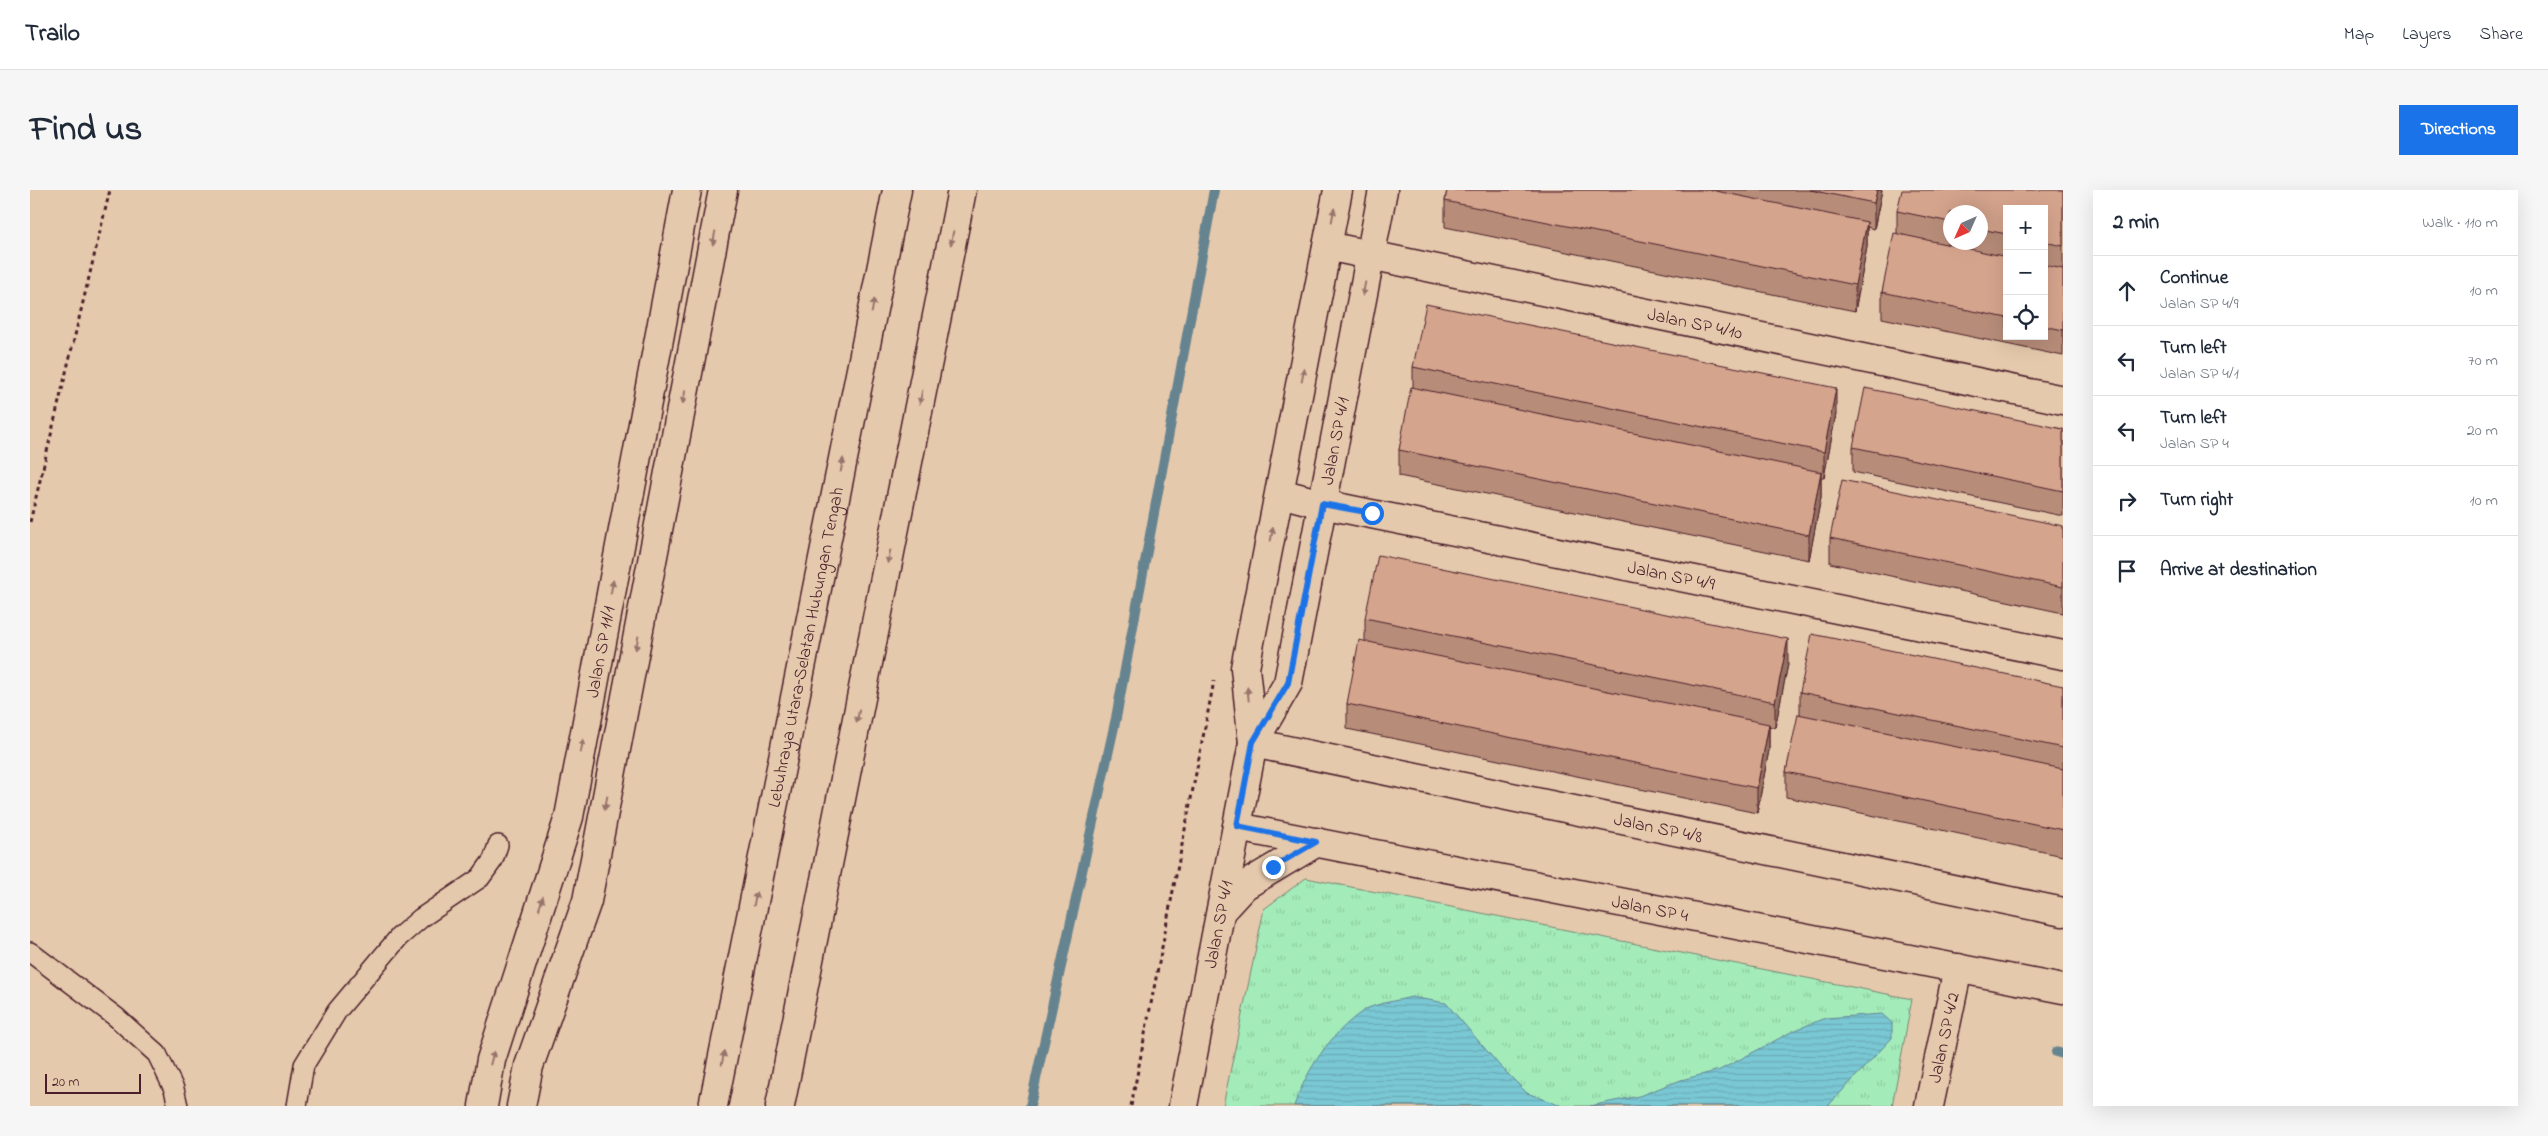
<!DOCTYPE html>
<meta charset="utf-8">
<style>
:root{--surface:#fff;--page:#f6f6f7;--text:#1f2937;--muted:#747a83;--line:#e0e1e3;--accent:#1a73e8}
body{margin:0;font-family:"Indie Flower",sans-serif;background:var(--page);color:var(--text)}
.controls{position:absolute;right:15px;top:15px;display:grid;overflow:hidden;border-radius:0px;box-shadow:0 5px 20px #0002}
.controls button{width:45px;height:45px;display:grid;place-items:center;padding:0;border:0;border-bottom:1px solid var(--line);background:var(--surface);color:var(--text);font:25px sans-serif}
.compass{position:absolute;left:1913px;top:15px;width:45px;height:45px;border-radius:50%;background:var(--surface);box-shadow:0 5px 20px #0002;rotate:225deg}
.scale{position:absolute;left:15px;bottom:12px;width:96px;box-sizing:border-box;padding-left:5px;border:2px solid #4a1f2b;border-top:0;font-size:14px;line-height:18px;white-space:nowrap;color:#4a1f2b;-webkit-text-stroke:4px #e5c9ac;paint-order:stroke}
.stop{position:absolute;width:15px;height:15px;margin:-11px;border:4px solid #1a73e8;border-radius:50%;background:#fff}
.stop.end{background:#1a73e8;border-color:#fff;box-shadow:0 1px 5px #0008}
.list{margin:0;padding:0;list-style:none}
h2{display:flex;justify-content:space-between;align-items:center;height:65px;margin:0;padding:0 20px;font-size:21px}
h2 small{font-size:16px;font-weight:400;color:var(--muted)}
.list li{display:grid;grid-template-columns:32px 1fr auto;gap:15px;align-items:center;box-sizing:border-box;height:70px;padding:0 20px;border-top:1px solid var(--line)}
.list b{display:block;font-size:19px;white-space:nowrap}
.list p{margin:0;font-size:16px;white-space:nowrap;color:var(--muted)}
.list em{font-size:16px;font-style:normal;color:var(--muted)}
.icon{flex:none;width:28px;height:28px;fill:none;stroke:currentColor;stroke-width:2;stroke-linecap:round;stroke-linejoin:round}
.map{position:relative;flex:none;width:2033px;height:916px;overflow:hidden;border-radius:0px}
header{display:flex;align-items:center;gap:30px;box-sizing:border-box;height:70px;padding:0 25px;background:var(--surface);border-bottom:1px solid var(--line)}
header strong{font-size:24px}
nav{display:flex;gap:28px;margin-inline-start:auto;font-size:18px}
.intro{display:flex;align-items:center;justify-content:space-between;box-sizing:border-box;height:120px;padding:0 30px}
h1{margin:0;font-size:35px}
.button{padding:12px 22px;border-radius:0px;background:var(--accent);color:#fff;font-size:18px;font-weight:700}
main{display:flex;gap:30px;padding:0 30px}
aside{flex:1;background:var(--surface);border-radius:0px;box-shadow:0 5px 20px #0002}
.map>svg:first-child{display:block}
.park{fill:url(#park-tufts);stroke:#768672}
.water{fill:url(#water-rules);stroke:#668490}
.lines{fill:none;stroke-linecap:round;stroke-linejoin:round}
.stream{stroke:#668490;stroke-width:10}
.service-casing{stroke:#4a1f2b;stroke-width:22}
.minor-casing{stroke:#4a1f2b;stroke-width:31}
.motorway-casing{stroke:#4a1f2b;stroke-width:31}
.path{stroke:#4a1f2b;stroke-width:3;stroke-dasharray:4 4;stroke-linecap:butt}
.service{stroke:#e5c9ac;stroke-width:19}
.minor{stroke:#e5c9ac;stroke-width:28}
.motorway{stroke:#e5c9ac;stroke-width:28}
.wall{fill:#b78d79;stroke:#4a1f2b;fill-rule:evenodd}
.shaded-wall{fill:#957363;stroke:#4a1f2b}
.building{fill:#d5a48d;stroke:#4a1f2b}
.oneway{fill:#98746c}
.route{stroke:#1a73e8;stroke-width:6}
.labels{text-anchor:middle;stroke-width:5;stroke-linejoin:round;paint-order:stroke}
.street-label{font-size:18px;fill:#4a1f2b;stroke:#e5c9ac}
</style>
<header>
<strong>Trailo</strong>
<nav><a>Map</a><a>Layers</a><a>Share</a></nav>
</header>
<div class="intro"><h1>Find us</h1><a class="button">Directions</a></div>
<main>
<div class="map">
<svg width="2033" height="916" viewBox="0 0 2033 916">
<defs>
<pattern id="park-tufts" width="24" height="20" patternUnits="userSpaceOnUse" patternTransform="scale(1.25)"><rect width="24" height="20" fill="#a3ecba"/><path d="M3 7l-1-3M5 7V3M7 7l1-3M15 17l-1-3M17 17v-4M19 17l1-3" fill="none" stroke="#8ecaa0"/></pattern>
<pattern id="water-rules" width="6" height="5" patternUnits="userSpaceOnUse" patternTransform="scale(1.25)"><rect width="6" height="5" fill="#79c8d4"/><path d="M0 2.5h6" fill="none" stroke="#6aabb6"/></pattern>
</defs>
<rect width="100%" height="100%" fill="#e5c9ac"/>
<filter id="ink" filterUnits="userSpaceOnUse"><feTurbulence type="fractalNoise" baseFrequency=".02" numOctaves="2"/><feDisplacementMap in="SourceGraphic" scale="10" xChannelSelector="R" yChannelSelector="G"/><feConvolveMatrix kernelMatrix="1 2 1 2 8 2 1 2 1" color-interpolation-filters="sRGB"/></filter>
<g filter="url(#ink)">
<path class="park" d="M1276,688L1882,809L1862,916H1193L1234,719Z"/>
<g class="water">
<path d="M1381,807L1416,813L1469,875L1497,903L1532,916H1264C1277,879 1300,844 1333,821C1345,813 1367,811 1381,807Z"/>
<path d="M1852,824L1862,833V848L1798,916H1560L1609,906L1651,890L1690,880L1763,841L1795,828Z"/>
</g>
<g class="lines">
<g class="stream">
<path d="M2026,862L2033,864"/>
<path d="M1000,916L1086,528L1184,0"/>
</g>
<g class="service-casing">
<g id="service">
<path d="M0,762L86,827L127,864L144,899L148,916"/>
<path d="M267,916L274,875L307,821L369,747L391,728L450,688L463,670L468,655"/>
</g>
</g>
<g class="minor-casing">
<g id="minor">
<path id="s1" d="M1297,56L2033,210"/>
<path id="s2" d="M1250,303L1292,314L2033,465"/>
<path id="s3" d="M1223,553L2033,722"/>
<path id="s4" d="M1223,553L1258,493L1353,0"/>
<path id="s5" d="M1207,637L2033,799"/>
<path d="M1191,721L1214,696L1287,652"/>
<path id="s6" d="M453,916L461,870L539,627L657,0"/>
<path d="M491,916L499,876L557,711L693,0"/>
<path id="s7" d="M1153,916L1223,553L1215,478L1308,0"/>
<path id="s8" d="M1899,916L1928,778"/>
</g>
</g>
<g class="motorway-casing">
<g id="motorway">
<path id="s9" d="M683,916L867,0"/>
<path d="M750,916L932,0"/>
</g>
</g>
<g class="path">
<path d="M0,332L80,0"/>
<path d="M1101,916L1184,491"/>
</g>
<use href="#service" class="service"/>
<use href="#minor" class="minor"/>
<use href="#motorway" class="motorway"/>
</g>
<g class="wall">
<path d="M1417,0H1852L1844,39L1837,37V57L1825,121L1415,37V11Z"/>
<path d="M2033,0V166L1852,128V102L1867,44V21ZM1977,19H2014V146H1977ZM1920,22H1950V52H1920Z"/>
<path d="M1383,177L1806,224L1794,287H1791V307L1779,370L1369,286V260L1383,198Z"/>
<path d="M2033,239V326L1823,282V257Z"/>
<path d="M2033,336V423L1800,373V348Z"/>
<path d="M1335,428L1758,474L1745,538L1739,536V560L1727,623L1317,539V514L1335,452Z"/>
<path d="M2033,496V666L1756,607V582L1770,524V502Z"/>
</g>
<g class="shaded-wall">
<path d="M1847,0H1852L1844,39V13Z"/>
<path d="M1837,32V57L1825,121V95Z"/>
<path d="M1806,198V224L1794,287V262Z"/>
<path d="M1791,282V307L1779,370V345Z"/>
<path d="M1758,449V474L1745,538V512Z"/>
<path d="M1739,534V560L1727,623V598Z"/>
</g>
<g class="building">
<path d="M1417,0H1681L1837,32L1825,95L1415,11Z"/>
<path d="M1780,0H1847L1844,13Z"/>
<path d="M1872,0H2033V56L2014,52V19H1977V44L1950,39V22H1920V32L1867,21Z"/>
<path d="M1864,43L1977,67V128L1852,102Z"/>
<path d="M2014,75L2033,79V140L2014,136Z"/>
<path d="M1396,114L1806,198L1794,262L1383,177Z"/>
<path d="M1381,197L1791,282L1779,345L1369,260Z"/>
<path d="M1835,198L2033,239V301L1823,257Z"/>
<path d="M1812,290L2033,336V397L1800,348Z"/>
<path d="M1348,365L1758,449L1745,512L1335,428Z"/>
<path d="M1782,444L2033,496V558L1770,502Z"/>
<path d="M1329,450L1739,534L1727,598L1317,514Z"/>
<path d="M1768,524L2033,579V640L1756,582Z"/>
</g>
<defs><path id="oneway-solid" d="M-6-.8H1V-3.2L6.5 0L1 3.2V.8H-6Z" transform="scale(1.25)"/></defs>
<g class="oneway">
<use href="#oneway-solid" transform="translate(1303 25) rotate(-79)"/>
<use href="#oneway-solid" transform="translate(684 48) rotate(101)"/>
<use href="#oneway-solid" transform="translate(922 48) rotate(101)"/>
<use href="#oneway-solid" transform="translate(1334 99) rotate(101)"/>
<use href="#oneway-solid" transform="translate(843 116) rotate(-79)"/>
<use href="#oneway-solid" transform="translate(1273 185) rotate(-79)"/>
<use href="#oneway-solid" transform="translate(654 207) rotate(101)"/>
<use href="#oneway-solid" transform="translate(891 207) rotate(101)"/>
<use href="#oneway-solid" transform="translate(812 275) rotate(-79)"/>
<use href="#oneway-solid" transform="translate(1242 344) rotate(-79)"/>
<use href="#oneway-solid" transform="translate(859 367) rotate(101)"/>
<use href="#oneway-solid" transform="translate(582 397) rotate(-79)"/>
<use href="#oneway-solid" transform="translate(607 453) rotate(101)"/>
<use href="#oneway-solid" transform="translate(1218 504) rotate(-96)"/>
<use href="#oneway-solid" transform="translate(828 526) rotate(101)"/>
<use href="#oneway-solid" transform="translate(552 556) rotate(-79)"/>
<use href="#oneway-solid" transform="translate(576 613) rotate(101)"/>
<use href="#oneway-solid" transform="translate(725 709) rotate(-79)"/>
<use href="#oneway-solid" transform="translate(511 713) rotate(-72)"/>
<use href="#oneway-solid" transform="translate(462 868) rotate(-75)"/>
<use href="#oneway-solid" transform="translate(693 868) rotate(-79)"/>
</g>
</g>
<g class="lines" filter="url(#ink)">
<path class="route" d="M1243,677L1286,652L1207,636L1223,552L1258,493L1292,314L1342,323"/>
</g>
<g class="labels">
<g class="street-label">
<text dy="6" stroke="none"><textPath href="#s1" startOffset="376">Jalan SP 4/10</textPath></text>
<text dy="6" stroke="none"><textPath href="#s4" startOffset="316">Jalan SP 4/1</textPath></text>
<text dy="6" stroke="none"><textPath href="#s2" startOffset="400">Jalan SP 4/9</textPath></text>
<text dy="6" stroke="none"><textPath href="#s9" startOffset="468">Lebuhraya Utara–Selatan Hubungan Tengah</textPath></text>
<text dy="6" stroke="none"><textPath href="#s6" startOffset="470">Jalan SP 11/1</textPath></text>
<text dy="6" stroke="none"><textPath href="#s3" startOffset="414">Jalan SP 4/8</textPath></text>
<text dy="6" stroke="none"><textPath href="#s5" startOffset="421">Jalan SP 4</textPath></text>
<text dy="6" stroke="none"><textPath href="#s7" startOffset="185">Jalan SP 4/1</textPath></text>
<text dy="6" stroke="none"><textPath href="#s8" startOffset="70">Jalan SP 4/2</textPath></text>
</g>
</g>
</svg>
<div class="controls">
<button>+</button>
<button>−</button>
<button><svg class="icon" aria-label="locate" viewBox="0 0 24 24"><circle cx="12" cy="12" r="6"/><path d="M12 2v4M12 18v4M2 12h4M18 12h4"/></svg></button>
</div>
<svg class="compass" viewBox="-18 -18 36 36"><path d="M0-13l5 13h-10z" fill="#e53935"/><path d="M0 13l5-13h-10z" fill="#747a83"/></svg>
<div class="scale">20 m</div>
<div class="stop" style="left:1342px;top:323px"></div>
<div class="stop end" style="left:1243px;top:677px"></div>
</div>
<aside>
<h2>2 min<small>Walk · 110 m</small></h2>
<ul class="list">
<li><svg class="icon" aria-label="ahead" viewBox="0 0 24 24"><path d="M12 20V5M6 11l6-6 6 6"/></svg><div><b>Continue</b><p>Jalan SP 4/9</p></div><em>10 m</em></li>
<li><svg class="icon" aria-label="left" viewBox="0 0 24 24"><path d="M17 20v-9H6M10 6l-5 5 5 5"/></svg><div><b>Turn left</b><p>Jalan SP 4/1</p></div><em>70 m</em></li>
<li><svg class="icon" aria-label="left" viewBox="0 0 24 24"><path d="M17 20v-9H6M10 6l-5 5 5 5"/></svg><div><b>Turn left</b><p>Jalan SP 4</p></div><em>20 m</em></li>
<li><svg class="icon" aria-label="right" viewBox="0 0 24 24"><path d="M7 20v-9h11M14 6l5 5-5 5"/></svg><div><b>Turn right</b></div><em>10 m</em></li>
<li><svg class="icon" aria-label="arrive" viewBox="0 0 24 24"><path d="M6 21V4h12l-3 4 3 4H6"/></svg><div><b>Arrive at destination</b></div></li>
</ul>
</aside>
</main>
